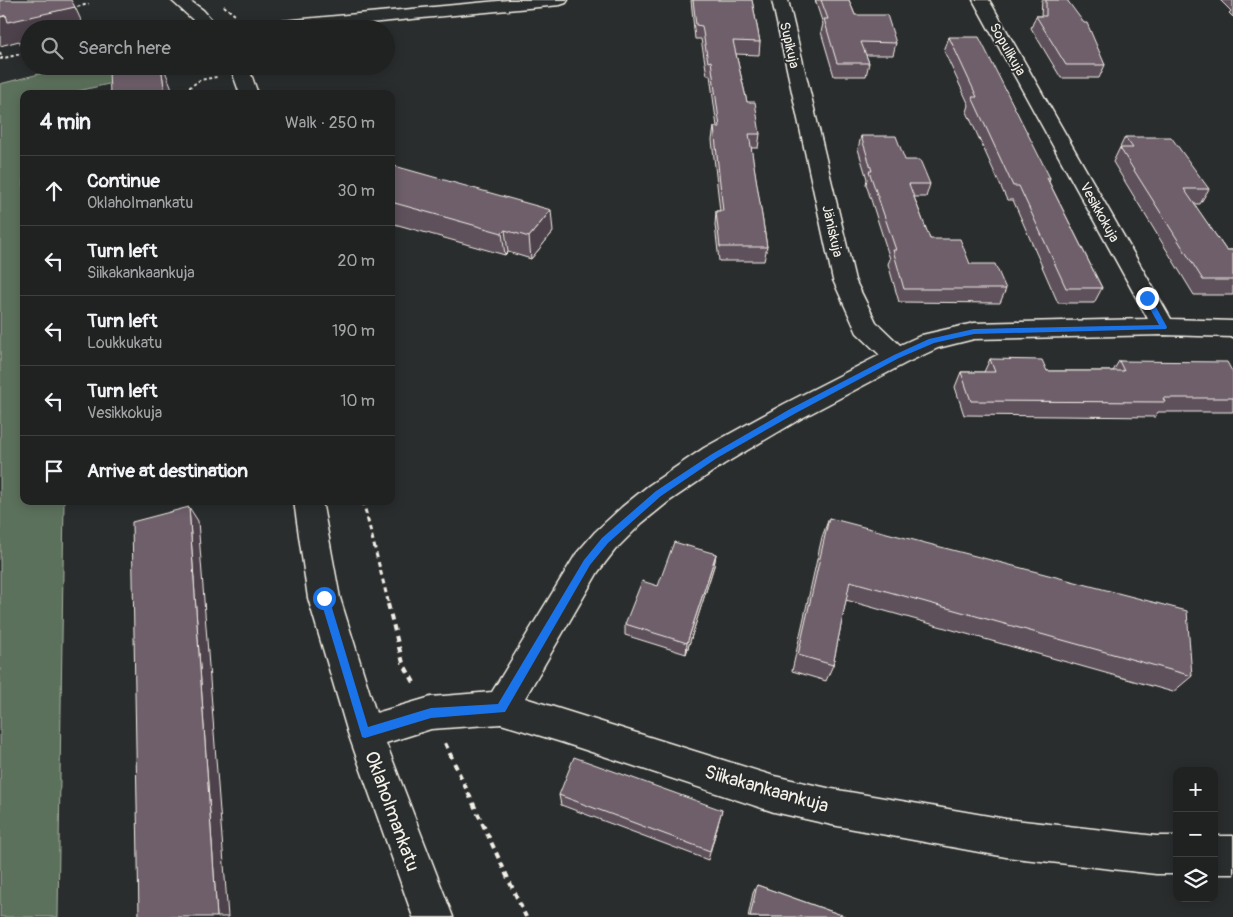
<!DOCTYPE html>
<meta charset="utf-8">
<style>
:root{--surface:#202222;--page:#2d2f2f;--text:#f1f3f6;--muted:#a2a4a5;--line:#3d3f40}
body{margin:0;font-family:Pangolin,sans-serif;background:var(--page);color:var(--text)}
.controls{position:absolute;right:15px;bottom:15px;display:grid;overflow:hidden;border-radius:10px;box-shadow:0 2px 12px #0003}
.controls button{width:45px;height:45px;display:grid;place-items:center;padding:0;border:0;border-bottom:1px solid var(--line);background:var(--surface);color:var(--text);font:25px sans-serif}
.stop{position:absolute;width:15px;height:15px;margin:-11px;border:4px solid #1a73e8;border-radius:50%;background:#fff}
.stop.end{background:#1a73e8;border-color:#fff;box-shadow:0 1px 5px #0008}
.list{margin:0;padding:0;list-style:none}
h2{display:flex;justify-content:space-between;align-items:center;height:65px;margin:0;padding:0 20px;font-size:21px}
h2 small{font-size:16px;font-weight:400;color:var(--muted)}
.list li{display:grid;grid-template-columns:32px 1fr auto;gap:15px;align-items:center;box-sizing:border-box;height:70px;padding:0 20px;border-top:1px solid var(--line)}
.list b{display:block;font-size:19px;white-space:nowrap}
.list p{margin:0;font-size:16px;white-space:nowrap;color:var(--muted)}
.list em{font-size:16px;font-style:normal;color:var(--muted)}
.icon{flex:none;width:28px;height:28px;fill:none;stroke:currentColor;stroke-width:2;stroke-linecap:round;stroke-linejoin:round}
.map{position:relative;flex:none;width:1233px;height:917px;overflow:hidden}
.search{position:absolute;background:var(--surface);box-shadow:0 2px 12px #0003;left:20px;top:20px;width:375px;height:55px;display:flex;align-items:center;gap:12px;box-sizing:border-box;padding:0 18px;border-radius:28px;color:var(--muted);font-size:19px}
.panel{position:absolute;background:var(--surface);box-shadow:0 2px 12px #0003;left:20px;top:90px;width:375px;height:415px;border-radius:10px}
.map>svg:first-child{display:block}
.green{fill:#5c715c;stroke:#a8b1a2}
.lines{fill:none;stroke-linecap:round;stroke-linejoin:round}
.minor-casing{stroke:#f4f1e8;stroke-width:3}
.path-far2{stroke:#f4f1e8;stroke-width:2;stroke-dasharray:3 2.5;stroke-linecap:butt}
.path-far1{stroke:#f4f1e8;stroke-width:3;stroke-dasharray:5 4;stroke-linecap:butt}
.path{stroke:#f4f1e8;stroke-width:4;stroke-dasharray:6 5;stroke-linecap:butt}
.minor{fill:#2a2d2e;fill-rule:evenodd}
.wall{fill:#5f515c;stroke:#f4f1e8}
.shaded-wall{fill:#4d424b;stroke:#f4f1e8}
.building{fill:#6e5e6b;stroke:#f4f1e8}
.route{fill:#1a73e8}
.labels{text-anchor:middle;stroke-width:4;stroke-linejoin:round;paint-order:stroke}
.far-street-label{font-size:14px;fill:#f4f1e8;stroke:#2a2d2e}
.near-street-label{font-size:19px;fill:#f4f1e8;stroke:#2a2d2e}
</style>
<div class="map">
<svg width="1233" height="917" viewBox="0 0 1233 917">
<rect width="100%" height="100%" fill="#2a2d2e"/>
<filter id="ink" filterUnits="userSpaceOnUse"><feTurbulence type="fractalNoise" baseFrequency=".02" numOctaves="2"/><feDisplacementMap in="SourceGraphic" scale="10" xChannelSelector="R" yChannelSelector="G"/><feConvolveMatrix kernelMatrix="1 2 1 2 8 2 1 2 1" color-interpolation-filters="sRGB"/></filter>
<g filter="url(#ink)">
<path class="green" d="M70,66H186L74,92V94H24V501H64L58,917H0V84Z"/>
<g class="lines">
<g class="minor-casing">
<g id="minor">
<path d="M171,0H189L203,10L220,29H203Z"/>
<path d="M509,0H568L566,3L560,5L305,29H242L244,26L250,24Z"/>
<path d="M772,0H788L855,280L876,322L900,345L922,335L974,323L1148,319L973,0H989L1171,319L1233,321V337L1164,335L974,339L938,348L906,363L802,418L724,464L668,502L642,523L615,550L598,572L525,698L774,776L832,789L1006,819L1156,836H1177V874H1156L1006,857L832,825L774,812L561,742L501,724L431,729L386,743L453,917H413L348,733L308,598L294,501H322L340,598L376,713L431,697L492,692L576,554L595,532L622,507L648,486L704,448L784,404L880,355L857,333L833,280Z"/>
<path d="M230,66H248L258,94H240Z"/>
<rect x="1214" y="836" width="19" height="38"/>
</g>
</g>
<g class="path-far2">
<path d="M224,6L235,15"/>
<path d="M72,8L89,4"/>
<path d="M0,52L2,58"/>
<path d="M0,59L29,52"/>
<path d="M190,94V87L200,80L217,77"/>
</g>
<path class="path-far1" d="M363,501L389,605"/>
<g class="path">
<path d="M388,604L403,663L416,686"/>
<path d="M445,743L526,917"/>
</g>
<use href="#minor" class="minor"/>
</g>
<g class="wall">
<path d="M691,0H752L760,42L759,55L736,54L747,102L760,134L758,148H751L767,247L764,261H719L715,225L716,211H720L712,140L714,127H717L710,75H707L701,39H695Z"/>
<path d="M815,0H849L855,15L896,43L893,55H866L869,63L866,76H834L821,32L823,24Z"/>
<path d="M1042,0H1067L1105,65L1099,78H1061L1031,28L1036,16H1041Z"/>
<path d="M1220,0H1233V17L1229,13L1231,11Z"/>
<path d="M949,37L1050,178L1049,182L1102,288L1094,303H1058L1013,200H1007L967,112L969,105L944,51Z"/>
<path d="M861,136L905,160L930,184L926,197H914L930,239L970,264L1006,289L1000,303L899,302L888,264L890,259L866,184L867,179L858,149Z"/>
<path d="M1125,137L1209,189L1200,204H1194L1226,250H1233V295H1194L1113,162Z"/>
<path d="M391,165L553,232L531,259L508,252L505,255L391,223Z"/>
<path d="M990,359L1047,371H1113L1119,361L1233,373V412H1158L1155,417L964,415L955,387L961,372H984Z"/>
<path d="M829,518L1192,676L1173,692L846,600L833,665L826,681L792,671L822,537Z"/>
<path d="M716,554L714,566L686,654L625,635V624L658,586Z"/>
<path d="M559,795L722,810L708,860L561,805Z"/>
<path d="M757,885L847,917H748L753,893Z"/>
</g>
<g class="shaded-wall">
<path d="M75,7L85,29H29V46L22,48L19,41L0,46V17Z"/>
<path d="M161,66H163L171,86L172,94H165Z"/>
<path d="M551,210L553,232L531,259L529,237Z"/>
<path d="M505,230L508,252L505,255L502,233Z"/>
<path d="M189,507L198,521L228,917H217Z"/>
<path d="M716,554L714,566L686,654L687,643Z"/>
</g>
<g class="building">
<path d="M0,0H71L75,7L8,22L6,15L0,17Z"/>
<path d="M693,0H752L760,42L733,41L747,102H755L760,134H749L767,247H720L716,211H723L714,127H720L711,61L708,62L702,26L696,25Z"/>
<path d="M821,0H849L855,15H887L896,43L861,42L869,63H837L824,19H828Z"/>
<path d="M1046,0H1067L1084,23H1087L1105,65H1066L1036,16H1046Z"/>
<path d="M949,37H979L1050,178H1047L1102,288H1066L1019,186H1013L972,97H977Z"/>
<path d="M115,66H161L165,94H110L109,70L115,68Z"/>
<path d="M861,136H896L905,160H920L930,184H909L930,239H960L970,264H995L1006,289H904L893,250H896L869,171H872Z"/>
<path d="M1125,137H1171L1209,189H1184L1226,250H1233V280H1203L1120,148H1133Z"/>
<path d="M391,165L551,210L529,237L505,230L502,233L391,202Z"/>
<path d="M990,359L1042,360L1047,371H1124L1119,361L1227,362L1233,373V398H1163L1165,402L971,401L961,372H995Z"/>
<path d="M189,507L217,917H139L132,522Z"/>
<path d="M829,518L1187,611L1192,676L850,581L833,665L798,655Z"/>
<path d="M674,542L716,554L687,643L625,624L642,581L658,586Z"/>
<path d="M574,757L722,810L710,851L559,795Z"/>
<path d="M757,885L847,917H750Z"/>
</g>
</g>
<path class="route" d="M1147,295L1151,298L1167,327L1166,329L974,334L934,343L899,358L796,413L717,458L661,496L608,543L590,565L505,712L431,718L365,738L362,737L320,598L321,595L324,594L329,598L368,727L431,708L498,704L584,560L602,538L656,491L712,454L790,409L894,355L929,339L974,329L1159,325L1144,298Z"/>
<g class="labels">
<g class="far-street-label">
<text transform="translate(790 45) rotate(77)" y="5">Supikuja</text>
<text transform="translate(1008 49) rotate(60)" y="5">Sopulikuja</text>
<text transform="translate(1100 212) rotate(61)" y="5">Vesikkokuja</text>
<text transform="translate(833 231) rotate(77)" y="5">Jäniskuja</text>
</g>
<g class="near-street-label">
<text transform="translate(767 788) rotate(16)" y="7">Siikakankaankuja</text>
<text transform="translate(393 811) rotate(70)" y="7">Oklaholmankatu</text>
</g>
</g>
</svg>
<div class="controls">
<button>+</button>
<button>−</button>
<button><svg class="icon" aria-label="layers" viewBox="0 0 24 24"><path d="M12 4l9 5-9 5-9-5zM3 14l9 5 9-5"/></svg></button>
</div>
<div class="stop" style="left:324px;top:598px"></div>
<div class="stop end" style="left:1147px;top:298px"></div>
<div class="search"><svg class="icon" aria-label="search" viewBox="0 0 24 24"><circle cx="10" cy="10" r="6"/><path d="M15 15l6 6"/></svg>Search here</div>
<section class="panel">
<h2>4 min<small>Walk · 250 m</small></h2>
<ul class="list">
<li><svg class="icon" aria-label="ahead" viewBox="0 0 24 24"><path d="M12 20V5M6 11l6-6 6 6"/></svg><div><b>Continue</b><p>Oklaholmankatu</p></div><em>30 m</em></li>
<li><svg class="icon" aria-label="left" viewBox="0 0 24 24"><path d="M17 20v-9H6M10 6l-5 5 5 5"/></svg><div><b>Turn left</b><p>Siikakankaankuja</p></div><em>20 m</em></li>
<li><svg class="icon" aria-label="left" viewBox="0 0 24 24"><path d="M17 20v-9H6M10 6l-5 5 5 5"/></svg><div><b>Turn left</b><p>Loukkukatu</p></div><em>190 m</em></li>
<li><svg class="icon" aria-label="left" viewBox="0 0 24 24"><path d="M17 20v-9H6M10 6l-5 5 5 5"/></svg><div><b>Turn left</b><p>Vesikkokuja</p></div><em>10 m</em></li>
<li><svg class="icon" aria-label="arrive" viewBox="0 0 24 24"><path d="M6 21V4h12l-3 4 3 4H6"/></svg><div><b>Arrive at destination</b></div></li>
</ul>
</section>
</div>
